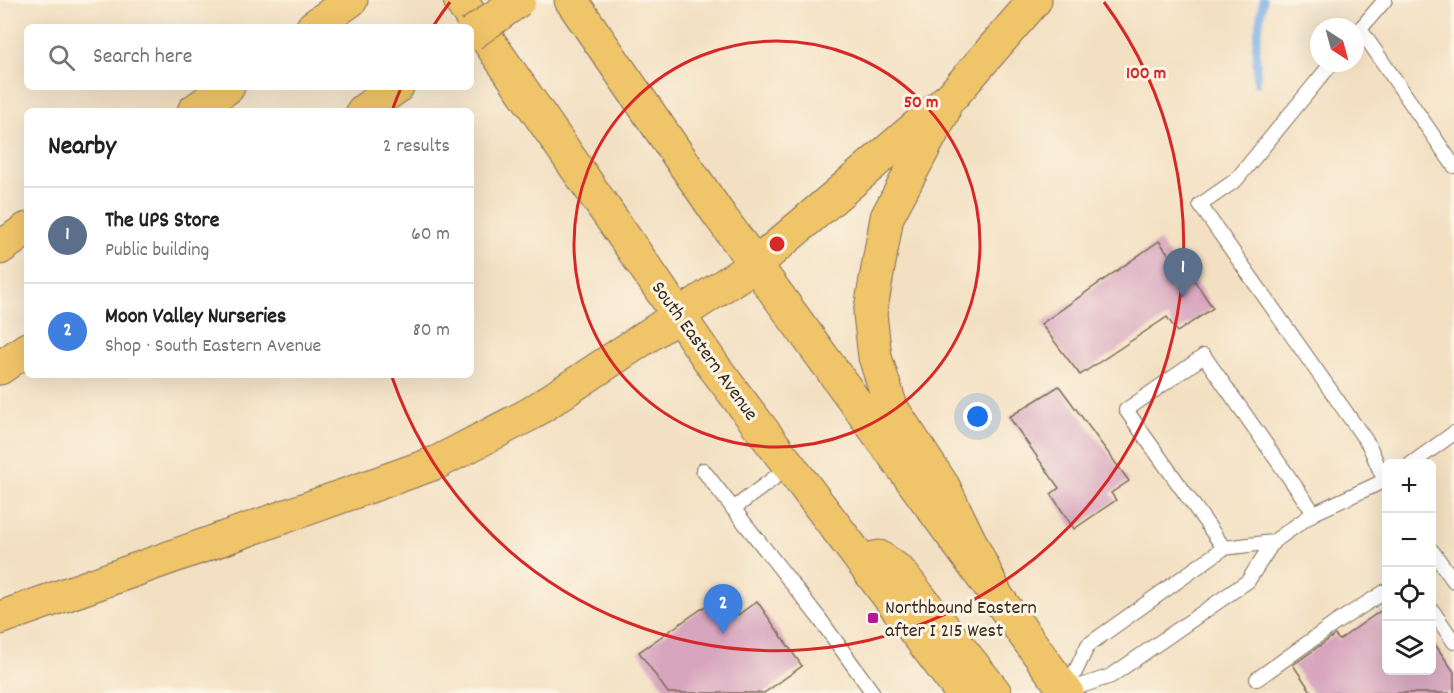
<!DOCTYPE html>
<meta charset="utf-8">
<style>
:root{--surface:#fff;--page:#f6f6f6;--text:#222;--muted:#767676;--line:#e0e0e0;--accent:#b5179e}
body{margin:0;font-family:Dekko,sans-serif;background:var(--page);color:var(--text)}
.controls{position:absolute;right:18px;bottom:18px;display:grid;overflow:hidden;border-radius:9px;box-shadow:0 6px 24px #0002}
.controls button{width:54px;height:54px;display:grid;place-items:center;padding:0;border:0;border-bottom:2px solid var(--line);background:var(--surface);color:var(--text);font:30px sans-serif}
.compass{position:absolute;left:1310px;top:18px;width:54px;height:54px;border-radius:50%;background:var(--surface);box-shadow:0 6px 24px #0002;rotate:144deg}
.you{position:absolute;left:978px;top:417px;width:21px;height:21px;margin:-15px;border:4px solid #fff;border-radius:50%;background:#1a73e8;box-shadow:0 0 0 9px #1a73e833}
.badge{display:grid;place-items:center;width:39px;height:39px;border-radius:50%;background:var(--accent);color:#fff;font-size:20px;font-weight:700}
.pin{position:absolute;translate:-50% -50px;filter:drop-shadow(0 2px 3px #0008)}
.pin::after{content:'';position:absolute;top:32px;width:21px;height:18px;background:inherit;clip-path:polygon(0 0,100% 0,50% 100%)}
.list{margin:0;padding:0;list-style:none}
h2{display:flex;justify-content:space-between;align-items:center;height:78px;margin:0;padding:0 24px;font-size:26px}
h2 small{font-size:20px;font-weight:400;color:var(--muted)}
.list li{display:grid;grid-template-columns:39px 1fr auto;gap:18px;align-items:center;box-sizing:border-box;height:96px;padding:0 24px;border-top:2px solid var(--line)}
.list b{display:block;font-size:22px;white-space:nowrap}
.list p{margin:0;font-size:20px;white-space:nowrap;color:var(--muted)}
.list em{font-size:20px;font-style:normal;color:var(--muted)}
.icon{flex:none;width:33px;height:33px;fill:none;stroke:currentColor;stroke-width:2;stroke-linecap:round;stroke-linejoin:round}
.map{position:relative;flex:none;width:1454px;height:693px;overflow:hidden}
.search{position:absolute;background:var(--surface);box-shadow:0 6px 24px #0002;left:24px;top:24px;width:450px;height:66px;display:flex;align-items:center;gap:15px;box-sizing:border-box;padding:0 21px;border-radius:9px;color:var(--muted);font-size:22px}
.panel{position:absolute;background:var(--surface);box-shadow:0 6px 24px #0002;left:24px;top:108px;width:450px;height:270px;border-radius:9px}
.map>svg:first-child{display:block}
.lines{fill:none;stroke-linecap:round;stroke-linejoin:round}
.stream{stroke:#76ade5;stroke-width:8}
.building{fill:#d7a5be}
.service-casing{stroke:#7b6a57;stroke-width:16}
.primary-casing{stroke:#7b6a57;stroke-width:35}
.motorway-casing{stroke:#7b6a57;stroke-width:35}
.service{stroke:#fff;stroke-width:14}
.primary{stroke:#f0c469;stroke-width:33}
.motorway{stroke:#f0c469;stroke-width:33}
.motorway-bridge-casing{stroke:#7b6a57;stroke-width:35;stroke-linecap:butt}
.motorway-bridge{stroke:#f0c469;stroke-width:33}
.ring{fill:none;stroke:#d62828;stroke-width:3}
.poi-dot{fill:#b5179e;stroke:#fcf5e5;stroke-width:2}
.labels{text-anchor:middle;stroke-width:6;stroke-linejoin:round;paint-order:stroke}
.street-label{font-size:20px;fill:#3b2a1e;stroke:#fcf5e5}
.poi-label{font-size:20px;fill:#3b2a1e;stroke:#fcf5e5;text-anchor:start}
.centre{fill:#d62828;stroke:#fcf5e5;stroke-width:3}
.ring-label{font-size:18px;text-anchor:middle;font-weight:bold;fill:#d62828;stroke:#fcf5e5;stroke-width:6;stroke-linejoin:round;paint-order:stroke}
</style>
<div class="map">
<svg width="1454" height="693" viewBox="0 0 1454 693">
<rect width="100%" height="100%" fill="#fcf5e5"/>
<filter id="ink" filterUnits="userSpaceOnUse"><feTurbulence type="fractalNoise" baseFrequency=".0167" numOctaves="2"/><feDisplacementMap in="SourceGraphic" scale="12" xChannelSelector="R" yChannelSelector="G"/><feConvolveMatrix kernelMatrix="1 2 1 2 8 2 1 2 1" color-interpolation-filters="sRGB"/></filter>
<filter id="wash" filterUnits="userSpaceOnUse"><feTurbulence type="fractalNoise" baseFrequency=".008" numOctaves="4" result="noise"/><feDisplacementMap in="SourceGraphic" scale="24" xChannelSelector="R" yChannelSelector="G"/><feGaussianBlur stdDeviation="1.35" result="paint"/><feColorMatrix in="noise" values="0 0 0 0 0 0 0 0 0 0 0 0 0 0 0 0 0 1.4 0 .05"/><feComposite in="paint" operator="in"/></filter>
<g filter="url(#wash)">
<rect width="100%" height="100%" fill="#f3e0c2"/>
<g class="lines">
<path class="stream" d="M1257,83L1256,46L1263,0"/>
</g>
<g id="blocks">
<g class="building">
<path d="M1159,241L1179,269L1184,265L1213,308L1177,332L1167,317L1080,375L1041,324Z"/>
<path d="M1059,386L1129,481L1111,493L1116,500L1074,529L1051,494L1059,488L1009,417Z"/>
<path d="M723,594L738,615L757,601L802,666L764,693H668L639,652Z"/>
<path d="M1386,607V670H1432V640L1454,672V693H1312L1293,665L1335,635L1339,640Z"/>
</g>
</g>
</g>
<g filter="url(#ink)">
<use href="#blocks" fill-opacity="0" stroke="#7b6a57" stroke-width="1.5"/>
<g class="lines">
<g class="service-casing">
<g id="service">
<path d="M1360,29L1454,166"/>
<path d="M1355,35L1385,0"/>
<path d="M1332,63L1236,180L1200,205L1369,445L1386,484"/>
<path d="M1411,464L1454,433"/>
<path d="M703,470L819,618L873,693"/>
<path d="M733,509L790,466"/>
<path d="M1224,548L1126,410L1204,356L1314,513"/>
<path d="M1432,551L1454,581"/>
<path d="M1432,610L1454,642"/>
<path d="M1257,679L1337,622L1386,591"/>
<path d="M1067,689L1088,645L1224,548L1273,542"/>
<path d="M1066,691L1111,676L1248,581L1273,542L1314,513L1386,480"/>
</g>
</g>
<g class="primary-casing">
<g id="primary">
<path d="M460,0L715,368L962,693"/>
<path d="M571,0L720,216L1067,693"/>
<path d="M862,561L879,557L899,571L995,693"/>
</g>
</g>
<g class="motorway-casing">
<g id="motorway">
<path d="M313,27L351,0"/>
<path d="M194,111L228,87"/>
<path d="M363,111L397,87"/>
<path d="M943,112L887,217L870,314L875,357L891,407L943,486L996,595"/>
<path d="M0,248L27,229"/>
<path d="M0,368L27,349"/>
<path d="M0,618L438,462L530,414L756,264L952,96L1035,0"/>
</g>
</g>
<use href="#service" class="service"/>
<use href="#primary" class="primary"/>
<use href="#motorway" class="motorway"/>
<g class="motorway-bridge-casing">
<path id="motorway-bridge" d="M471,34L519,0"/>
</g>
<use href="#motorway-bridge" class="motorway-bridge"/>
</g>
</g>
<g class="ring">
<circle cx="777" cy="244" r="203"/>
<path d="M393 108A407 407 0 0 1 401 88M434 25A407 407 0 0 1 450 2M1104 2A407 407 0 1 1 392 377"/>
</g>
<rect class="poi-dot" x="867" y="612" width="12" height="12" rx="3"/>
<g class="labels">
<g class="street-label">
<text transform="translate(706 350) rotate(54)" y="7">South Eastern Avenue</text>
</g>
<g class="poi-label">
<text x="885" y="613">Northbound Eastern<tspan x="885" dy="23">after I 215 West</tspan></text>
</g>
</g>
<circle cx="777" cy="244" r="9" class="centre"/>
<g class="ring-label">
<text x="1146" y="78">100 m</text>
<text x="921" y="107">50 m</text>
</g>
</svg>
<div class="controls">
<button>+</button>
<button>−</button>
<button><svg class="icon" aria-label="locate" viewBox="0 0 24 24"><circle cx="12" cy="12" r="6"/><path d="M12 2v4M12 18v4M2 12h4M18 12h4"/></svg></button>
<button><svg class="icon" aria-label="layers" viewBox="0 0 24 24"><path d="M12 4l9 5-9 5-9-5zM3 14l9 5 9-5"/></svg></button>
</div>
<svg class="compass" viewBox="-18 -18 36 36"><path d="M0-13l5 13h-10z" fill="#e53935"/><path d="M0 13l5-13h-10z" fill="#767676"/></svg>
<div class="you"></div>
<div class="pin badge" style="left:1183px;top:298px;background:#5c6f8a">1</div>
<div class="pin badge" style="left:723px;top:634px;background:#3f7fe0">2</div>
<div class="search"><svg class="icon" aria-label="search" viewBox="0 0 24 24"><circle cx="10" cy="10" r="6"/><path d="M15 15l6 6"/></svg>Search here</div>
<section class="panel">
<h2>Nearby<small>2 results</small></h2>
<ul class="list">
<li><span class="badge" style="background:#5c6f8a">1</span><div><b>The UPS Store</b><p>Public building</p></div><em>60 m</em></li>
<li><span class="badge" style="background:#3f7fe0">2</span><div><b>Moon Valley Nurseries</b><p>Shop · South Eastern Avenue</p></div><em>80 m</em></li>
</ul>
</section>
</div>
